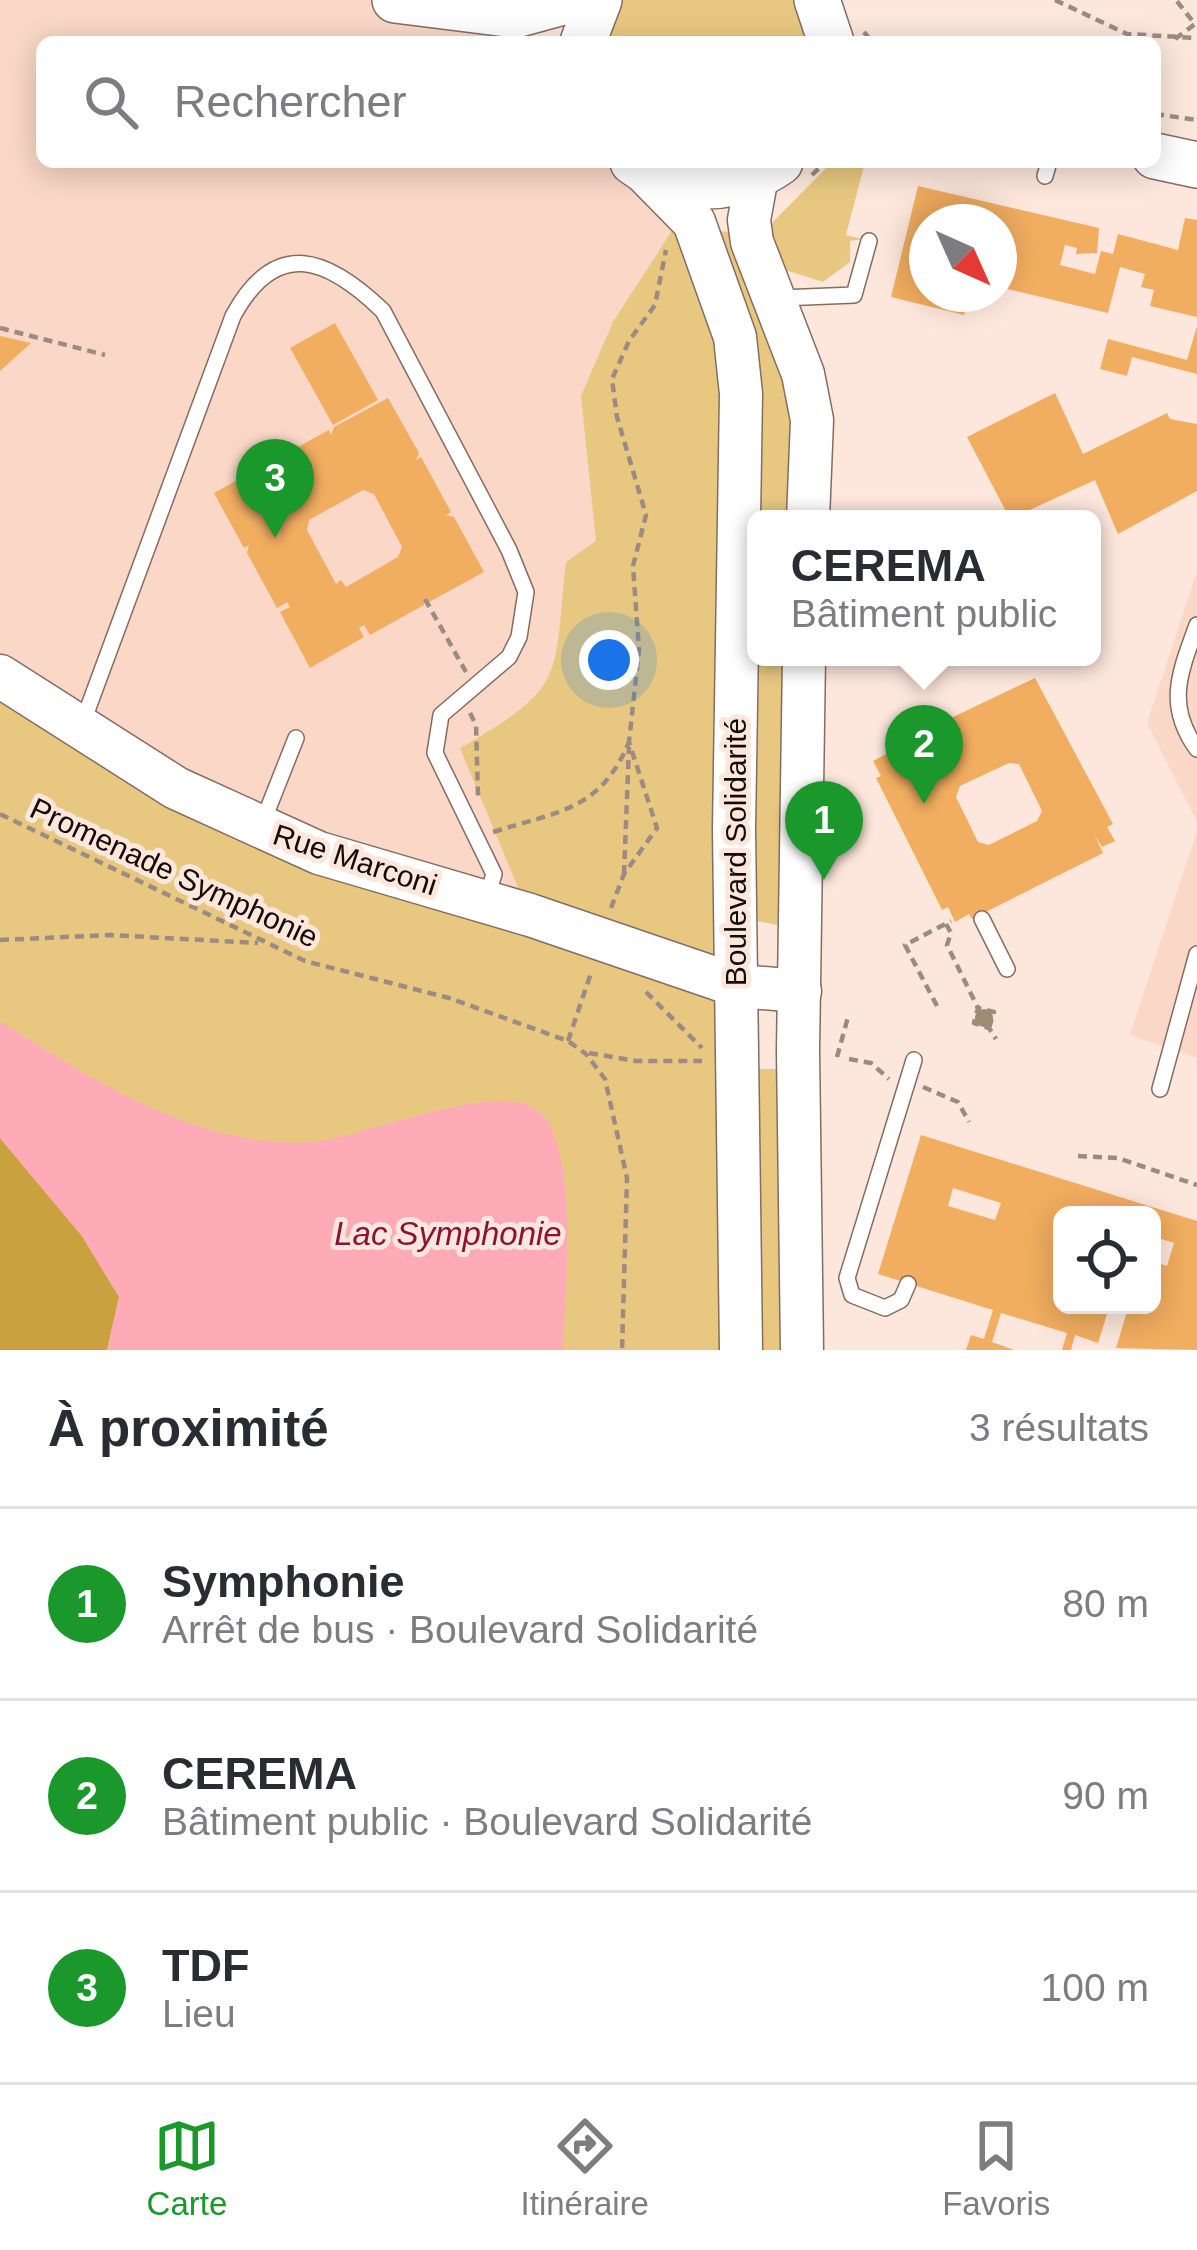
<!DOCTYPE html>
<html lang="fr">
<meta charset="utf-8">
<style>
:root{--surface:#fff;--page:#f7f7f7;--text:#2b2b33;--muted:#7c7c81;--line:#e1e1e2;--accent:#1a982b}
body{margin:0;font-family:Helvetica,sans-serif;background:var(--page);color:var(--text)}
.controls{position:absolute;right:36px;bottom:36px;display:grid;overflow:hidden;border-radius:18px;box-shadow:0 6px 30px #0003}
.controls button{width:108px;height:108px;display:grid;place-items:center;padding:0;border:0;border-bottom:3px solid var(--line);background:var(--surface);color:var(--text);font:60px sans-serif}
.compass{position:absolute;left:909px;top:204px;width:108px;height:108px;border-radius:50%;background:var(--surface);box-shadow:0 6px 30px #0003;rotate:135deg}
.you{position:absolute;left:609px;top:660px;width:42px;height:42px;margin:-30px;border:9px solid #fff;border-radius:50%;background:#1a73e8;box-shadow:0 0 0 18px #1a73e833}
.badge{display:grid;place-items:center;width:78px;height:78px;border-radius:50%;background:var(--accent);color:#fff;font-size:39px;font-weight:700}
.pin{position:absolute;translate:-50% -99px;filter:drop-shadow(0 3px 6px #0008)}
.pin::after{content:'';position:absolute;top:63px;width:42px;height:36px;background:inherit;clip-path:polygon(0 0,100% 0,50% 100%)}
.popup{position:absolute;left:747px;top:510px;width:354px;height:156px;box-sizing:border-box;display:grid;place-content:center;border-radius:18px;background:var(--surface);filter:drop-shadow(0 3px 9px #0005);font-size:39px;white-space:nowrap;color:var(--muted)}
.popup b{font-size:45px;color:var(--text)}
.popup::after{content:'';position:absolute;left:50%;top:100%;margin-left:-24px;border:24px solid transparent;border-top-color:var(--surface)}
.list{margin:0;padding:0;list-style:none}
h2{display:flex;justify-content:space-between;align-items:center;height:156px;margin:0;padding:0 48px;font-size:51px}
h2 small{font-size:39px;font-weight:400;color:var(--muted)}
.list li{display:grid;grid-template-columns:78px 1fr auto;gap:36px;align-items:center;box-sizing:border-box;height:192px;padding:0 48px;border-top:3px solid var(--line)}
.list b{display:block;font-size:45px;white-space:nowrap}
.list p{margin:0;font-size:39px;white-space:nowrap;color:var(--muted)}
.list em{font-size:39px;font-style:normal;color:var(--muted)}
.icon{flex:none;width:66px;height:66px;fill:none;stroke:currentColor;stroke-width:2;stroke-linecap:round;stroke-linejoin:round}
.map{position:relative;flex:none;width:1197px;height:1350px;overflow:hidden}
.search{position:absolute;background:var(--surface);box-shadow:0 6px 30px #0003;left:36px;right:36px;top:36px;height:132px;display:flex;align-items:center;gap:30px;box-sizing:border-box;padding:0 42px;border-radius:18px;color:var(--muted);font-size:45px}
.sheet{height:732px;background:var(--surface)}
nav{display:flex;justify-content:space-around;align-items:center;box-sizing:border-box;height:168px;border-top:3px solid var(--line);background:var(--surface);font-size:33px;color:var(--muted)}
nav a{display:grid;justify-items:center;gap:6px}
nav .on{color:var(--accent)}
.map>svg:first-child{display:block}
.built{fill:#fad7c6}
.green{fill:#e8c880}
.forest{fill:#c9a23f}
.water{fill:#feabb7}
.building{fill:#f1ad60;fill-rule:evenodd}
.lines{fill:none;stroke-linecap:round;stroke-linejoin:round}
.lane-casing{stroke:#846d60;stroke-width:18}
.secondary-casing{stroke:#846d60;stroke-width:45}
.primary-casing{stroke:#846d60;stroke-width:48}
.path{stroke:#9b8b83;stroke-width:4.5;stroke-dasharray:9 6;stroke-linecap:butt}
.lane{stroke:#fff;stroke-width:15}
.secondary{stroke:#fff;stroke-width:42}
.primary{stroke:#fff;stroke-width:45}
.tree{fill:#9e8b70}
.labels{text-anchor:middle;stroke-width:10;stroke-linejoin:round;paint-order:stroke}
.street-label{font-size:30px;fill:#140b07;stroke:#fde7dc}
.water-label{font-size:33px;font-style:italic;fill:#8b1238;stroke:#fde7dc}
</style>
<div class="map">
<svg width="1197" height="1350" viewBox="0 0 1197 1350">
<rect width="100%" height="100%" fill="#fde7dc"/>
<g class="built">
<path d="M0,0H394L457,30L537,42H42V162H612L673,212L738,1350H0Z"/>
<path d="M1197,571V822L1147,723Z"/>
<path d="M1197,831V1058L1130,1035Z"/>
</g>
<g class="green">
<path d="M620,0H795L812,42H602Z"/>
<path d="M832,162H865L846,235L862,239L850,241V262L823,282L782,269L769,226Z"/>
<path d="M673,229L718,282L741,1350H0V676L176,788L529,914L460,748C569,686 553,678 566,562L596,541L581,396L613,322Z"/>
<path d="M713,231L733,232L773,335L795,436L792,519H761L756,357Z"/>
<path d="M759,657H788L787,927L757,921L754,896Z"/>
<path d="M748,1069H787L786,1350H758Z"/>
</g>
<path class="forest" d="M0,1138L82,1236L119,1297L107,1350H0Z"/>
<path class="water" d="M0,1021C89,1078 198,1149 309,1142C365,1138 497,1078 538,1111C581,1145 564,1297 563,1350H107L119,1297L82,1236L0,1138Z"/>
<g class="building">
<path d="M918,186L1099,228L1097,253L1076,254L1077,248L1065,245L1060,265L1095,274L1101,251L1113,254L1118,234L1178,250L1185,218L1197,220V317L1150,306L1154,290L1141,287L1145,274L1120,267L1108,313L999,287V222H927V294H969L964,315L891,297Z"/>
<path d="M335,323L378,400L333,425L290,348Z"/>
<path d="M1197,326V374L1132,357L1127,376L1100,369L1108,339L1187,360Z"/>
<path d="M0,336L31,343L0,371Z"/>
<path d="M1055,393L1083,454L1167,413L1170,419L1197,424V491L1118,534L1095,480L1010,519L967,437Z"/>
<path d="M388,398L419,453L416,460L421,457L451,512L446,515L454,517L484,572L429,602L427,597L424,605L370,635L364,625L359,628L364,637L310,668L280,612L290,607L287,602L277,608L247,553L249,545L244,548L214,493L269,463L272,468L277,465L274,460L329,430L331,435L334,427ZM363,490L374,494L402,547L398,557L346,587L341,580L336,584L307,530L309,520Z"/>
<path d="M1035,678L1113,824L1107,827L1115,841L1102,847L1095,836L1103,853L972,919L969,914L955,922L948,907L942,910L876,778L881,776L873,761L888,753L886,749ZM1009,763L1019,764L1042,811L1037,821L989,845L978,842L956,797L960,786Z"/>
<path d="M921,1135L1197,1221V1350L1116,1348L1129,1305H1152V1261L1167,1266L1174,1243L1152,1236V1215H1062V1305H1110L1098,1343L1075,1335L1071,1350H1062L1067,1333L1001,1313L992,1342L1014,1350H966L971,1335L984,1339L993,1310L878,1274ZM953,1188L1001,1203L995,1220L948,1206Z"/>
</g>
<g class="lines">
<g class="lane-casing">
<g id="lane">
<path d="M1045,176L1049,162"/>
<path d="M781,298L854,295L869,241"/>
<path d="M1197,625C1180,672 1165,705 1197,749"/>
<path d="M81,727L233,316C276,237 327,257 383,311L509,550L526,592L519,637L509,657L441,715L435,753L494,874L486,900"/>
<path d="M262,824L296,738"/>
<path d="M982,919L1007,969"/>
<path d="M1160,1089L1197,954"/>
<path d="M908,1284L901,1300L885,1308L852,1295L847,1278L914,1060"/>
</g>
</g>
<g class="secondary-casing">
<g id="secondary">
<path d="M640,167L694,222L735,337L741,394L734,829L741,1350"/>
<path d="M757,176L749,220L752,242L803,374L812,420L808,519"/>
<path d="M0,676L176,788L319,853L530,915L738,986L800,991"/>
<path d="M802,1350L798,1051L804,657"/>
</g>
</g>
<g class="primary-casing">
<g id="primary">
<path d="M395,0L515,15L570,0"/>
<path d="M817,0L831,42"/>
<path d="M583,42L599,0"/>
<path d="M1155,156L1197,165"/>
<path d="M633,162C678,195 736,193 780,162"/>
</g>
</g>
<g class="path">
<path d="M1055,0L1127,34L1197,38"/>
<path d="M864,32L872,42"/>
<path d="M1175,39L1195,24L1176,0"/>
<path d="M1155,114L1197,120"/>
<path d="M812,175L825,162"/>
<path d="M0,328L105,355"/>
<path d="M425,599L466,672"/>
<path d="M470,713L476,725L478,796"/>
<path d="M0,814L305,961L449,998L568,1041L586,1054L605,1079L627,1178L622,1350"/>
<path d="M493,832C559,811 600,811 629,742"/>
<path d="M624,874L629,747"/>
<path d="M611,908L624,874L657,828L629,742L639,650L633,566L646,515L617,417L612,379L629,341L655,305L666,250"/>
<path d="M946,924L951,933L947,945L978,1008"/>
<path d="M0,940L110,935L258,943"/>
<path d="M646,992L702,1048"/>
<path d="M937,1006L905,945L951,921"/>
<path d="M989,1028L994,1012L978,1008L974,1023L989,1028L996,1039"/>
<path d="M568,1041L592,970"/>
<path d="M589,1053L636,1061H702"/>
<path d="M837,1057L848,1017"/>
<path d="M849,1059L871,1063L889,1079"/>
<path d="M923,1087L958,1102L969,1122"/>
<path d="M1078,1156L1118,1158L1197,1185"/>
</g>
<use href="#lane" class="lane"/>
<use href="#secondary" class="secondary"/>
<use href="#primary" class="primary"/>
</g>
<circle class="tree" cx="984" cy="1018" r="9"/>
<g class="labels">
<g class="street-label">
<text transform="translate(736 852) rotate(-90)" y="10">Boulevard Solidarité</text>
<text transform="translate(355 860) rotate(18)" y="10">Rue Marconi</text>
<text transform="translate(174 873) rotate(25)" y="10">Promenade Symphonie</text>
</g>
<g class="water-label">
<text x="448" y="1245">Lac Symphonie</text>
</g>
</g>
</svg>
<div class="controls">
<button><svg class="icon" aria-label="locate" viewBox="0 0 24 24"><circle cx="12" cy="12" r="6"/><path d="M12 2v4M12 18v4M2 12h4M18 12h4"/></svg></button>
</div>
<svg class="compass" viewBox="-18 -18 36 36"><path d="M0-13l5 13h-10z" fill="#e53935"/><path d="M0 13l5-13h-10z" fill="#7c7c81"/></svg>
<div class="you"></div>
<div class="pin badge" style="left:824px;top:880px">1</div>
<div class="pin badge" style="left:924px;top:804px">2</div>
<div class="popup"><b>CEREMA</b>Bâtiment public</div>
<div class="pin badge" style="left:275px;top:538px">3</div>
<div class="search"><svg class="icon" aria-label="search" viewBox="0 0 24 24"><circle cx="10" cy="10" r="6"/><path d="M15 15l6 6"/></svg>Rechercher</div>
</div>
<section class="sheet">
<h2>À proximité<small>3 résultats</small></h2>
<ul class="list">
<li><span class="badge">1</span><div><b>Symphonie</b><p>Arrêt de bus · Boulevard Solidarité</p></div><em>80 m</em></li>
<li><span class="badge">2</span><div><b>CEREMA</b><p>Bâtiment public · Boulevard Solidarité</p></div><em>90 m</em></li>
<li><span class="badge">3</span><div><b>TDF</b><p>Lieu</p></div><em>100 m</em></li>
</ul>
</section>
<nav>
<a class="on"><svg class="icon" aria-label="map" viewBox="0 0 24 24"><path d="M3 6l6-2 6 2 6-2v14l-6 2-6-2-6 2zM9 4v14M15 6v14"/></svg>Carte</a>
<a><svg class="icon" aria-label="directions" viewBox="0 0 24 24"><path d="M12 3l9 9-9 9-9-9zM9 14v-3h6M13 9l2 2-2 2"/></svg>Itinéraire</a>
<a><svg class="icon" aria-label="saved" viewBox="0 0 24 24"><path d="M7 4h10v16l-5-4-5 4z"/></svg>Favoris</a>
</nav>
